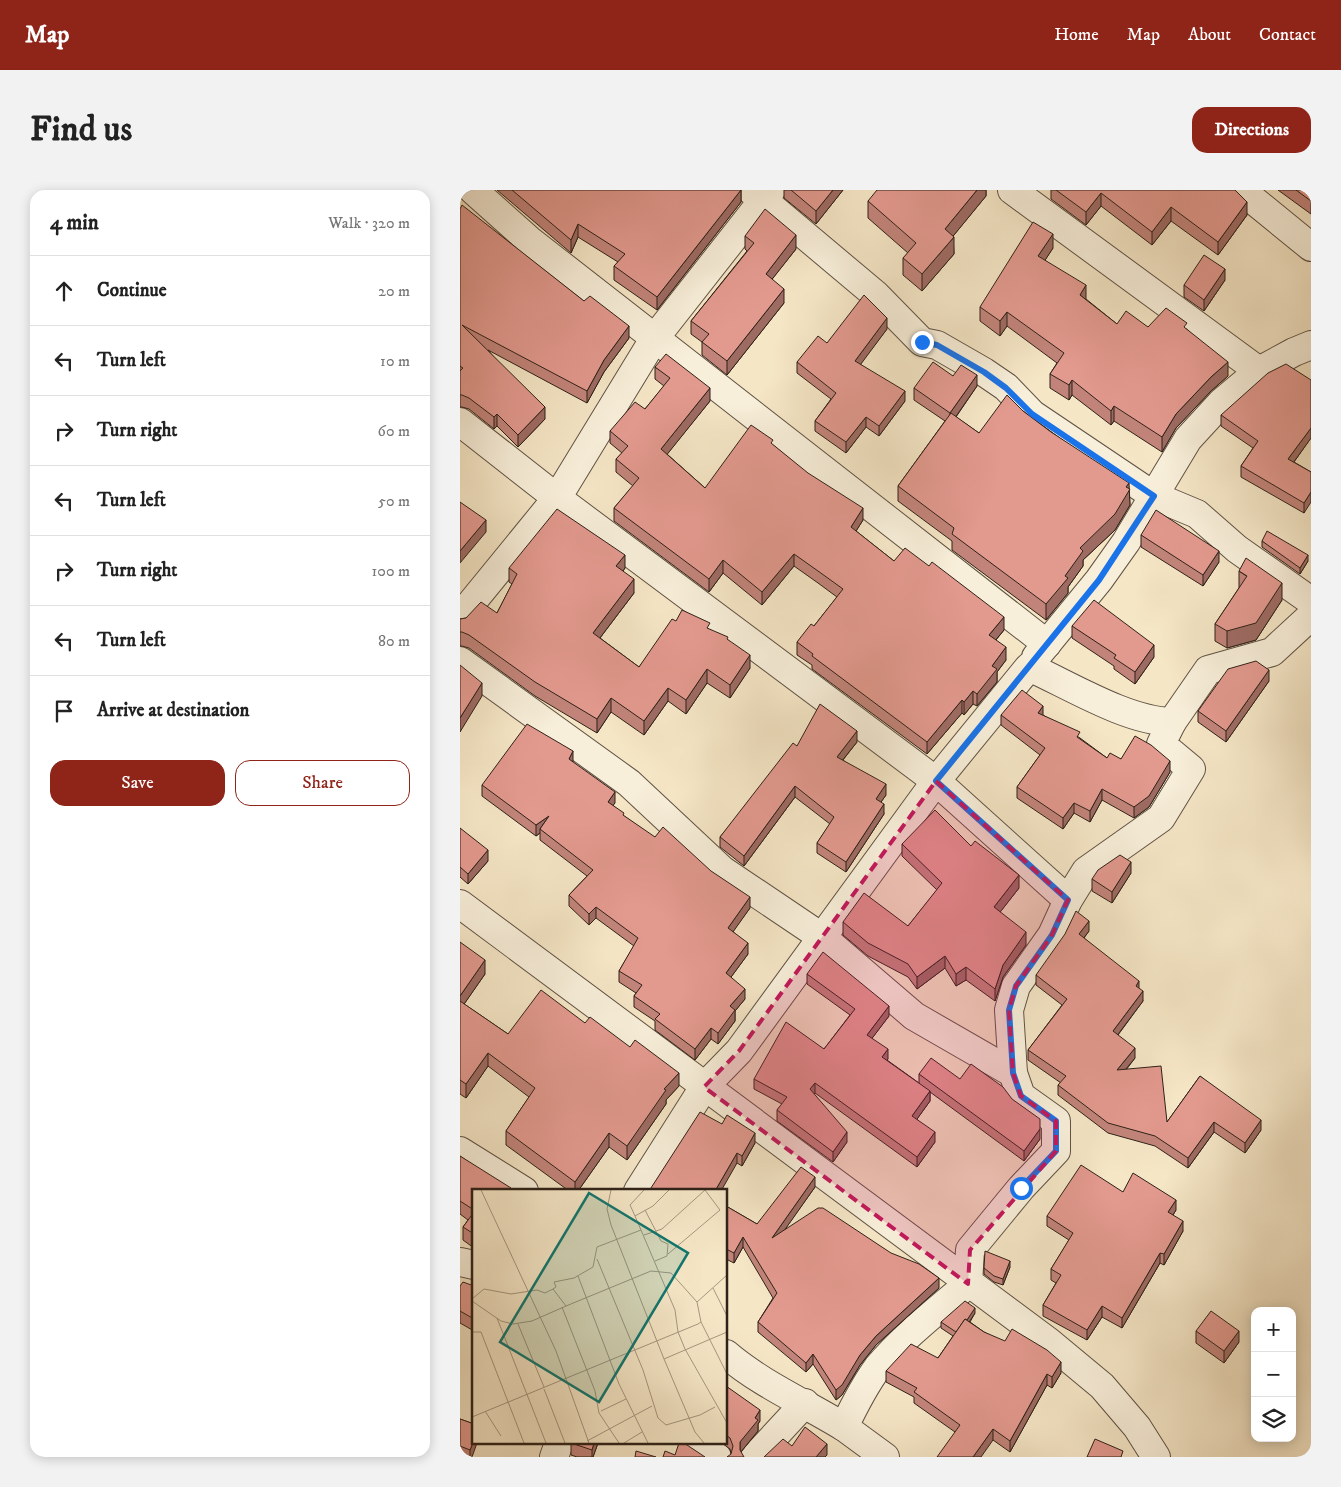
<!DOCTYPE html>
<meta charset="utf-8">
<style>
:root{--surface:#fff;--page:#f2f2f2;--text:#222;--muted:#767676;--line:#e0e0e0;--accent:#8f2418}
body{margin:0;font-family:"IM FELL DW Pica",serif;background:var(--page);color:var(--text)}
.controls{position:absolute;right:15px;bottom:15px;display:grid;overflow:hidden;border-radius:10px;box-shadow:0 2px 12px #0003}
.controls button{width:45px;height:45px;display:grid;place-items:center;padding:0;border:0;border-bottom:1px solid var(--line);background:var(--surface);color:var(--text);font:25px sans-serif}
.stop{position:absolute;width:15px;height:15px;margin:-11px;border:4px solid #1a73e8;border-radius:50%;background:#fff}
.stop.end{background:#1a73e8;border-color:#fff;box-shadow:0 1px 5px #0008}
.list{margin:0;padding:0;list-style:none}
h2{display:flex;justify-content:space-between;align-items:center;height:65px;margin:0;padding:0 20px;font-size:21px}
h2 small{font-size:16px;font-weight:400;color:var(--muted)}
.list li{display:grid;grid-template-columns:32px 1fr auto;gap:15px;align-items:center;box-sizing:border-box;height:70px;padding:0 20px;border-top:1px solid var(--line)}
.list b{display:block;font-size:19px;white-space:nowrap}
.list em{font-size:16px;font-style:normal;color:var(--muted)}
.actions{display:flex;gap:10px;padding:15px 20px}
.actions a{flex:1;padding:11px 0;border:1px solid var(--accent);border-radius:15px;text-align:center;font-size:18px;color:var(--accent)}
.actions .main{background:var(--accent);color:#fff}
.icon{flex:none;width:28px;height:28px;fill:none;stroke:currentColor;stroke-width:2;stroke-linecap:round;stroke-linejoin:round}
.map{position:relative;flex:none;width:851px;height:1267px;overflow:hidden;border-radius:15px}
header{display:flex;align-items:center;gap:30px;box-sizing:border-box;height:70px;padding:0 25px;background:var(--accent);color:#fff}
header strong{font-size:24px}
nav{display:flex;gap:28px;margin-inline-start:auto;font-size:18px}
.intro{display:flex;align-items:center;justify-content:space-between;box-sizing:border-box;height:120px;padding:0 30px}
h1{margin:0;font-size:35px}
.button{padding:12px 22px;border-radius:15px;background:var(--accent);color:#fff;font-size:18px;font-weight:700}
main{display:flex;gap:30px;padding:0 30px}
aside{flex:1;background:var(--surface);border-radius:15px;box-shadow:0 2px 12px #0003}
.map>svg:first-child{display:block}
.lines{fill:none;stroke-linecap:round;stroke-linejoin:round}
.street-casing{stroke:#605244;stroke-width:30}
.street{stroke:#f8efda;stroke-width:28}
.wall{fill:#c2847a;stroke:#2f2118}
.shaded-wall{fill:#9e6b63;stroke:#2f2118}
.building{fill:#e2998e;stroke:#2f2118}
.route{stroke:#1a73e8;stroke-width:6}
.marked{fill:#c2185b;fill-opacity:0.2;stroke:#c2185b;stroke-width:4;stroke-dasharray:10 6;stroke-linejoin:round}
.inset-road{fill:none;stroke:#a69780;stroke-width:1}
.view{fill:#0f766e;fill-opacity:0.15;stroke:#0f766e;stroke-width:2.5}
.inset-edge{fill:none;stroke:#2f2118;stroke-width:2.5}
</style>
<header>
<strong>Map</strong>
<nav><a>Home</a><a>Map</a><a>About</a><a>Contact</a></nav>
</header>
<div class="intro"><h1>Find us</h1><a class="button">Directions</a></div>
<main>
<aside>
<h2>4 min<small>Walk · 320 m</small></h2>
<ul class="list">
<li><svg class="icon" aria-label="ahead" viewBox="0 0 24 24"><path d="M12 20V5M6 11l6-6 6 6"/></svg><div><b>Continue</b></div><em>20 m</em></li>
<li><svg class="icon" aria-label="left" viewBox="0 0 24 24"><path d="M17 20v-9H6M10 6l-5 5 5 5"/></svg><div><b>Turn left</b></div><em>10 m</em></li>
<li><svg class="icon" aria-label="right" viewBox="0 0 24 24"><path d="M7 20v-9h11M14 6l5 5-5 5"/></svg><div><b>Turn right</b></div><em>60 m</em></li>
<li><svg class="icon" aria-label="left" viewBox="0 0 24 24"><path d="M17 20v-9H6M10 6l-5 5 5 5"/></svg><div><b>Turn left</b></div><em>50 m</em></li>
<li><svg class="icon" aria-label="right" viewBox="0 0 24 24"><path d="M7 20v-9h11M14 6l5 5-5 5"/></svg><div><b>Turn right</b></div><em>100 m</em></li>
<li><svg class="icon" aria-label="left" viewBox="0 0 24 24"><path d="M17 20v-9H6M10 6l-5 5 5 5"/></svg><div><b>Turn left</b></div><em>80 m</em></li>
<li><svg class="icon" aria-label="arrive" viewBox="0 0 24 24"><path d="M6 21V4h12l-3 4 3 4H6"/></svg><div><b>Arrive at destination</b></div></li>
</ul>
<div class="actions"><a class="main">Save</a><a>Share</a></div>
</aside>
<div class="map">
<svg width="851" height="1267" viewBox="0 0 851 1267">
<rect width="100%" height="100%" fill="#f5e6c6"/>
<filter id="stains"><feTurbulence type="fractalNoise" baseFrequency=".004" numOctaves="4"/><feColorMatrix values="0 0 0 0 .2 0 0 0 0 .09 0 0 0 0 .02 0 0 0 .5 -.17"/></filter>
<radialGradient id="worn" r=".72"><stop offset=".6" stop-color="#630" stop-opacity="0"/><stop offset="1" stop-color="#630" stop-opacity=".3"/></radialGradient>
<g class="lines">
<g class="street-casing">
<g id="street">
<path d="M13,0L69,50L587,454"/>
<path d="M291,0L416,105L462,152L477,155L524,182L546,197L572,224L694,306L737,324L777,359L851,411"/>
<path d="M552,0L799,181"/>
<path d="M781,0L851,57"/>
<path d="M0,232L97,308L476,591L608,710"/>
<path d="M0,427L97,308L194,149L311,0"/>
<path d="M576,467L639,390L666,352L728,249L762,212L799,181L834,162L851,155"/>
<path d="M0,471L169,593L262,680L363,748L454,826L553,883"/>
<path d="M0,714L589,1152L642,1196L677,1237L696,1267"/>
<path d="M0,961L64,1001"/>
<path d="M178,1001L244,897L279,861L476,591L569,477C611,496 667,531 712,532L748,480L812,462L851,426"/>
<path d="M0,1072L14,1075"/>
<path d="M266,1164C301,1194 345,1213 384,1237"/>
<path d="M233,1253L257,1267"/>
<path d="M94,1267L99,1253"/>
<path d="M295,1267L345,1213"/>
<path d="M425,1267L384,1237C394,1216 404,1196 418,1177C443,1147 479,1119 508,1094L510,1060L561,998L596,961V931L561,906L553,883L549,820L556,796L592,745L608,710L626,681L701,628L731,579L701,554L712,532"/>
</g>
</g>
<use href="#street" class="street"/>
</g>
<g class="wall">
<path d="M37,0H281V12L197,120L154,90V76L158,72L118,47L111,63Z"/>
<path d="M324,0H383L356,34L324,8Z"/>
<path d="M526,0V6L493,46L494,64L462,101L443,85V68L448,63L408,28V11Z"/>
<path d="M591,0H775L787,25L758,65L711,31L692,55L641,16L626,35L591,9Z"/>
<path d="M818,0H851V24Z"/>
<path d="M0,19L169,148L144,182L127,213L28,160L85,229L58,257L37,236L34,239L9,219L2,217H0Z"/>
<path d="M285,46L336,59L312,89L324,113L267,185L242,165V152L231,144V131L287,61L285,59Z"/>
<path d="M593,58L585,70L626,109L657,134L688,137L727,139L768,186L751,201L716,238L702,262L654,231L651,235L612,205L609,210L590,198V184L597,173L547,136L540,146L520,131V117Z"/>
<path d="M765,90L744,121L724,107V95Z"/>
<path d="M427,139L400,174L445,211L419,246L406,237L386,263L355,241V231L371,209L337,183V172L367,153Z"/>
<path d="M195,177L250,211L207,264L245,298L313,255L403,330L396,341L434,371L544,440L536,450L546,470L537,482V492L517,516L513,514L504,525L502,523L467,564L352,479V475L337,465V452L354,436L377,407L358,393L334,376L302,415L263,383L249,402L154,331V318L173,296L156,282V269L162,263L150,253V241L185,219L204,196L195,189Z"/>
<path d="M493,186L517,196L496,227L519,243L563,221L669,299L670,315L655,340L623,370V376L608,397V403L586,430L492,360V351L438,311V296L485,231L454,210V198Z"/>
<path d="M761,225L851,248L834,272L851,282L844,323L781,287V276L793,258L761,236Z"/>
<path d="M681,345L759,372L743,396L681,357Z"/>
<path d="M802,351L848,371L840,384L802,357Z"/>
<path d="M49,378H165L163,381L174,403L140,448L179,477L216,431L250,440L268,450L290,478L270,508L247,493L226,524L208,511L184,545L151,522L137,543L75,506L9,458L2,456H0V429L37,423L52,394L49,392Z"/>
<path d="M779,381L822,410L796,450L767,458L755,451V434L779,398Z"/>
<path d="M612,436L694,467L675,494L654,479V476L612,448Z"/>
<path d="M809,491L766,552L738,532V521Z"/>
<path d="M541,525H583L620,548L647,568L661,569L710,582L689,617L674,628L642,610L630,632L614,623L603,639L557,608V597L580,565L541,535Z"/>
<path d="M397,552L383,570L426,605L421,612L424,624L386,682L357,663V653L370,634L335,607L284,676L260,657V647L337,556Z"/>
<path d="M113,572L155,613L153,615L164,626L290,718L273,741L288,764L271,787L285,809L275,821V831L258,854L251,849L235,870L195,840V831L174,817V806L176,803L159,792V781L174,756L136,728L129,735L109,716V705L127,686L80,650V643L76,646L22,606V595Z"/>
<path d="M0,638L28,671L8,694L0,687Z"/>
<path d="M442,654L511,656L559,698L540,722L566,755L543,787L535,811L506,790L496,796L485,778L457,799L448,787L408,766L383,745V732L448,736L477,700L442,666Z"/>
<path d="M671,683L652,713L632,701V689Z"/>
<path d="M629,741L624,748L679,798L683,811L658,845L675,868L666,880L707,932L740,886L801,940L785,963L754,942L728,978L695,956L648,943L598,905V895L601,893L568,870V860L602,815L576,795V785Z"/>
<path d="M0,752L25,784L4,814L48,844L125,833L219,896L206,910V914L167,970L149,957L118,1001H109L46,955V941L69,907L28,876L6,908L0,904Z"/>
<path d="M347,784L429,826L412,848L428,869L427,870L459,893V884L580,949L564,971L470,902V911L457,929L475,952L457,977L355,903L354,904L387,952L373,972L317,931V920L322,914L294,899V889L364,859L390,825L347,794Z"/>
<path d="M295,953L282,976L277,973L189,1001Z"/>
<path d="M0,966L51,1001H14V1058L3,1050V1037L8,1030L0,1024Z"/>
<path d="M355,997L325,1039L479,1098L416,1155L400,1175L382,1205L376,1210L353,1174L346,1182L298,1142V1132L313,1108L283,1057L274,1073L266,1069V1016L297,1034Z"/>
<path d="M663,1002L716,1020L713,1025L723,1041L704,1075L700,1073L662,1138L642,1127L627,1150L583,1126V1115L596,1093L591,1090V1079L609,1050L587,1036V1026Z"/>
<path d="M550,1077L543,1095L534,1092L524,1084V1078Z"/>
<path d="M0,1096H14V1141L0,1133Z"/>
<path d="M515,1123L510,1132L524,1142L601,1183L592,1198L587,1195L550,1262L533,1250L495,1242L454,1213V1207L426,1192V1181L478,1168L493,1146L481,1138V1132Z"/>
<path d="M736,1141L779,1152L764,1173L736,1153Z"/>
<path d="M266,1196L300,1231L298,1234V1241L281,1262L271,1264L270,1259L262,1253H266Z"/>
<path d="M0,1229L14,1234L12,1267H0Z"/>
<path d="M111,1253H138L133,1267H117L111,1265Z"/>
</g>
<g class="shaded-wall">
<path d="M281,0V12L197,120V107Z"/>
<path d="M373,0H383L356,34V21Z"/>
<path d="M517,0H526V6L485,56V39Z"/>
<path d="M641,3V16L626,35V22Z"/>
<path d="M787,12V25L758,65V52Z"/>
<path d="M711,17V31L692,55V42Z"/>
<path d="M118,34V47L111,63V50Z"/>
<path d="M593,44V58L578,81V66Z"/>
<path d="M336,45V59L306,97V84Z"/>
<path d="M494,47V64L462,101V84Z"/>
<path d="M765,79V90L744,121V110Z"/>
<path d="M626,95V110L620,105Z"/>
<path d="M324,99V113L267,185V171Z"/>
<path d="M547,122V136L540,146V131Z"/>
<path d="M427,128V139L395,182V171Z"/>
<path d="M169,136V148L144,182L127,213V201L144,170Z"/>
<path d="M768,172V186L751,201L716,238L702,262V247L716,224L751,187Z"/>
<path d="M517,185V196L490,235V223Z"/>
<path d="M612,190V205L609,210V195Z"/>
<path d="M250,198V211L201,272V259Z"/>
<path d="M445,201V211L419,246V236Z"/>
<path d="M654,216V231L651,235V221Z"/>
<path d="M85,217V229L58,257V245Z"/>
<path d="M37,224V236L34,239V227Z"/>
<path d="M406,227V237L386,263V252Z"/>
<path d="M851,238V248L828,280V269Z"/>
<path d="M669,293L670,315L655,340L623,370V376L608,397V403L586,430V414L605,386L620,358Z"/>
<path d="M851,302V312L844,323V313Z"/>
<path d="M403,318V330L391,349V337Z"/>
<path d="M26,330V342L0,373V361Z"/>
<path d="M759,361V372L743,396V385Z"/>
<path d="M334,364V376L302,415V402Z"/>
<path d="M165,365V378L156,390V376Z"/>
<path d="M848,365V371L840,384V378Z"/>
<path d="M263,370V383L249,402V389Z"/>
<path d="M174,389V403L133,457V443Z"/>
<path d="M822,393V410L796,450L767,458V441Z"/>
<path d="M544,427V440L529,458V445Z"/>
<path d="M694,455V467L675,494V482Z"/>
<path d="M546,457V470L537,482V492L517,516V504L532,476Z"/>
<path d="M290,465V478L270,508V495Z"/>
<path d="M247,479V493L226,524V510Z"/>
<path d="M809,480V491L766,552V541Z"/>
<path d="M22,493V506L0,542V528Z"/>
<path d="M208,498V511L184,545V531Z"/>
<path d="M513,501V514L504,525V512Z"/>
<path d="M151,508V522L137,543V529Z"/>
<path d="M502,510V523L467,564V552Z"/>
<path d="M583,516V527L578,523Z"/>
<path d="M397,541V552L377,577V567Z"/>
<path d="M113,561V572L109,580V569Z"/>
<path d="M710,571V582L689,617L674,628V617Z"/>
<path d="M426,594V605L416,619V609Z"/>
<path d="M335,596V607L284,676V666Z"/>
<path d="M642,599V610L630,632V621Z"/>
<path d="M155,602V613L148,622V612Z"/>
<path d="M614,613V623L603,639V628Z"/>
<path d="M424,614V624L386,682V672Z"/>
<path d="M89,626L80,639V643L76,646V635Z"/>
<path d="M28,660V671L8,694V684Z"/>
<path d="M671,672V683L652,713V702Z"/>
<path d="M559,685V698L534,730V717Z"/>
<path d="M290,707V718L268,749V738Z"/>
<path d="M136,717V728L129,735V724Z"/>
<path d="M629,731V741L619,754V744Z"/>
<path d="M566,742V755L543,787L535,811V799L543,775Z"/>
<path d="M288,753V764L266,794V783Z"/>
<path d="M485,766V778L457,799V787Z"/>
<path d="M25,770V784L0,820V806Z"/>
<path d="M506,777V790L496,796V784Z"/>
<path d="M679,791V801L676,796Z"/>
<path d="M285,799V809L275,821V831L258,854V843L270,816Z"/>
<path d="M683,801V811L653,851V841Z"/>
<path d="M429,816V826L407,855V845Z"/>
<path d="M251,838V849L235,870V859Z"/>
<path d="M675,858V868L657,890V880Z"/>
<path d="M428,859V869L422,877V867Z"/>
<path d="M28,863V876L6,908V894Z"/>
<path d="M219,883V896L206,910V914L167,970V956L204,899Z"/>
<path d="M355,893V903L350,909V899Z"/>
<path d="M470,901V911L452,936V926Z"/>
<path d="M801,930V940L785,963V953Z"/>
<path d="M754,932V942L728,978V968Z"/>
<path d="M580,939V949L564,971V961Z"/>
<path d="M387,942V952L373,972V962Z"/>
<path d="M475,942V952L457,977V967Z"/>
<path d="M149,943V957L118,1001H115V992Z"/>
<path d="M295,943V953L282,976V966Z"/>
<path d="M277,963V973L261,1001H255Z"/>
<path d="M355,987V997L312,1058V1048Z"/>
<path d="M716,1010V1020L708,1033V1022Z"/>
<path d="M723,1031V1041L704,1075V1064Z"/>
<path d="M283,1047V1057L274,1073V1063Z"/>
<path d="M700,1063V1073L662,1138V1128Z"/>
<path d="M550,1071V1077L543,1095V1089Z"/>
<path d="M479,1088V1098L416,1155L400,1175L382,1205L376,1210V1200L400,1165L416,1146Z"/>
<path d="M642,1116V1127L627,1150V1140Z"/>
<path d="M515,1118V1123L498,1149V1143Z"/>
<path d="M779,1141V1152L764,1173V1161Z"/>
<path d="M353,1164V1174L346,1182V1173Z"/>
<path d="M601,1172V1183L592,1198V1187Z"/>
<path d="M587,1184V1195L550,1262V1251Z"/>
<path d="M300,1220V1231L298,1234V1241L280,1263V1252Z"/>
<path d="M533,1239V1250L521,1267H513Z"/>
<path d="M14,1250V1253H17L12,1267H10V1260Z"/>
<path d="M134,1253H138L133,1267H132V1260Z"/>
<path d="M367,1254V1265L365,1267H356Z"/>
</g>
<g class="building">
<path d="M52,0H281L197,107L154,76L165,64L118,34L111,50Z"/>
<path d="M331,0H373L356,21Z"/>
<path d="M417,0H517L485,39L494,47L462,84L443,68L456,53L408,11Z"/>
<path d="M596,0H775L787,12L758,52L711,17L692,42L641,3L626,22Z"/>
<path d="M836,0H851V11Z"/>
<path d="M2,15L124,111L130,106L169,136L144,170L127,201L2,135L85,217L58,245L37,224L34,227L9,208L2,205H0V181L3,178L0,176V19Z"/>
<path d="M305,19L336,45L306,84L324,99L267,171L242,152L249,144L231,131L294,53L285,46Z"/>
<path d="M573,32L593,44L578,66L626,95L620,105L657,134L666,121L688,137L706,118L727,133L724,137L768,172L751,187L716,224L702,247L654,216L651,221L612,190L609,195L590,184L604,163L547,122L540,131L520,117Z"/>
<path d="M744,65L765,79L744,110L724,95Z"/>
<path d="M404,105L427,128L395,171L445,201L419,236L406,227L386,252L355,231L376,203L337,172L358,146L367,153Z"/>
<path d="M206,164L250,198L201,259L245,298L291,235L313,250L311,253L348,283L403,318L391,337L434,371L445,358L469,376L472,372L544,427L529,445L546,457L532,476L537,479L517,504L513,501L504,512L502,510L467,552L352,466L353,464L337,452L351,434L354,436L383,399L358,381L334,364L302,402L263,370L249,389L154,318L179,288L156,269L168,256L150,241L175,212L185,219L210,188L195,177Z"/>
<path d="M473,172L493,186L501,175L517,185L490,223L454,198Z"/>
<path d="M826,174L851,190V238L828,269L851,282V302L844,313L781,276L798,251L761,225L808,183Z"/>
<path d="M547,205L563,221L591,242L669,293L666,297L670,299L655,324L620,358L623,361L605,386L608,388L586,414L492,344L494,338L438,296L491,223L519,243Z"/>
<path d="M0,312L26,330L0,361Z"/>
<path d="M97,319L165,365L156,376L174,389L133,443L179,477L212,429L216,431L222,420L250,433L247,438L268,447L267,449L290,465L270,495L247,479L226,510L208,498L184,531L151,508L137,529L75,492L9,445L2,442H0V429L6,428L21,412L37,423L57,384L49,378Z"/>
<path d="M696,320L759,361L743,385L681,345Z"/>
<path d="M807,341L848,365L840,378L802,351Z"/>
<path d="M786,368L822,393L796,433L767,441L755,434L787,386L779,381Z"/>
<path d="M634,410L694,455L675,482L654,468L656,465L612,436Z"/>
<path d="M796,471L809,480L766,541L738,521L768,479Z"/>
<path d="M0,475L22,493L0,528Z"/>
<path d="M562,500L583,516L578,523L620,542L617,547L647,568L650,563L661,569L675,546L691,555L710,571L689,606L674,617L642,599L630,621L614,613L603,628L557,597L585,558L541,525Z"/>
<path d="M360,514L397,541L377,567L426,594L416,609L424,614L386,672L357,653L374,627L335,596L284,666L260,647L333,553L337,556Z"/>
<path d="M67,534L113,561L109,569L155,602L148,612L164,623L163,625L195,647L203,637L251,681L290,707L268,738L288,753L266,783L285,799L270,816L275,820L258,843L251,838L235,859L195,829L200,824L174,806L182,795L159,781L178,748L136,717L129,724L109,705L133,680L80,639L89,626L76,635L22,595Z"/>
<path d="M475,620L511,656L515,651L559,685L534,717L566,742L543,775L535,799L506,777L496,784L485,766L457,787L448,774L408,753L383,732L404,703L448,736L482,693L442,654Z"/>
<path d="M0,638L28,660L8,684L0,677Z"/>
<path d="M660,665L671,672L652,702L632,689L638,680Z"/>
<path d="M616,721L629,731L619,744L679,791L676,796L683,801L653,841L675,858L657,880L701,876L707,932L740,886L801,930L785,953L754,932L728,968L695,946L648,933L598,895L606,886L568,860L607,809L576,785L605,744Z"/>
<path d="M0,752L25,770L0,806Z"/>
<path d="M363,762L429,816L407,845L428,859L422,867L470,901L452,926L475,942L457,967L355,893L350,899L387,942L373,962L317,920L327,907L294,889L326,832L364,859L395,819L347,784Z"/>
<path d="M81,800L125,833L130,827L170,857L175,850L219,883L204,899L206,900L167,956L149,943L115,992L46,941L75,898L28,863L6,894L0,890V811L48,844Z"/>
<path d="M471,868L500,889L511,874L543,897L552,909L580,929V939L564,961L459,884Z"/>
<path d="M240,922L262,934L267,925L295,943L282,966L277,963L255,1001H189Z"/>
<path d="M0,966L51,998L49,1001H14V1020L0,1011Z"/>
<path d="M621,975L663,1002L673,983L716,1010L708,1022L723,1031L704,1064L700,1063L662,1128L642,1116L627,1140L583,1115L601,1085L591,1079L613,1043L587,1026Z"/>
<path d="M341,977L355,987L312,1048L358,1018H363L431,1063L459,1074L479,1088L416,1146L400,1165L382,1195L376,1200L353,1164L346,1173L298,1132L317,1103L283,1047L274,1063L266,1059V1016L297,1034Z"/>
<path d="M14,1022V1044L3,1037Z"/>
<path d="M525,1061L550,1071L543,1089L534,1086L524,1078Z"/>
<path d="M3,1092L14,1096V1129L0,1121V1096Z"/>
<path d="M505,1111L515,1118L507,1130L505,1129L496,1142L481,1132Z"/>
<path d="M751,1121L779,1141L764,1161L736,1141Z"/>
<path d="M505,1129L524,1142L545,1151L552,1139L587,1160L601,1172L592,1187L587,1184L550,1251L533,1239L513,1267H477L500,1235L454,1202L457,1198L426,1181L451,1154L478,1168Z"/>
<path d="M266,1196L300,1220L295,1228L298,1230L280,1252V1260L284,1267H267L271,1264L273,1256L270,1248L266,1245Z"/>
<path d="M0,1229L14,1234V1250L10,1260L0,1256Z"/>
<path d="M345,1237L367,1254L356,1267H304L323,1249L332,1256Z"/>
<path d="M635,1249L663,1261L661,1267H627Z"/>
<path d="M111,1253H134L132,1260Z"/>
<path d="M219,1253H224L245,1267H203L205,1261L215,1265Z"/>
<path d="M176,1261L196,1267H175Z"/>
</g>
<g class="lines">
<path class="route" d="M462,152L477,155L524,182L546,198L572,224L694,306L639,390L476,591L608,710L592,745L556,796L549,820L553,883L561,906L596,931V961L561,998"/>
</g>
<path class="marked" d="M476,591L608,710L592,745L556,796L549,820L553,883L561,906L596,931V961L510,1060L508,1094L244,897L279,861Z"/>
<g transform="translate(12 999)">
<rect width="255" height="255" fill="#f5e6c6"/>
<path class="inset-road" d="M9,1L84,162L117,254M139,1L135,20L139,36L192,170L223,243L232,254M173,21L189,52L196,55L195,67L183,72M163,27L158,16L172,1M169,41L203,121L206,143L213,160L255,234M172,46L190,40L233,1L248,21L196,65M125,70L171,181L186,229L194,236L228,226L243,218M106,87L147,195L176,254M241,99L255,127M81,100L84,98L82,93L102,89L121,78L125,58L169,41L163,27L181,17L197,1M0,110L12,100L39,105L65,101L73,104L81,100L94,117L179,82L199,84L225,113L255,86M0,112L29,132L41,135L60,132L94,117M90,118L123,202L127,224L147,254M25,129L74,254M229,133L255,185M46,135L72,198M0,143H9L52,254M192,170L255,143M72,200L93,254M13,222L29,247M129,222L154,210M0,228L226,135L229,133L225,113M115,252L180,217M152,254L170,243"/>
<path class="view" d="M117,4L216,64L127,213L28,153Z"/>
<rect width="255" height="255" class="inset-edge"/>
</g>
<rect width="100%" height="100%" filter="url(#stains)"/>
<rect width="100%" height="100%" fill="url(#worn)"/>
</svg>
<div class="controls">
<button>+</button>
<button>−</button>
<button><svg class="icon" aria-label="layers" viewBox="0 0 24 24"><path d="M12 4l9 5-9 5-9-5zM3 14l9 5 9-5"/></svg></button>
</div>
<div class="stop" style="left:561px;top:998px"></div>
<div class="stop end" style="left:462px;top:152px"></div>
</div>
</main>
